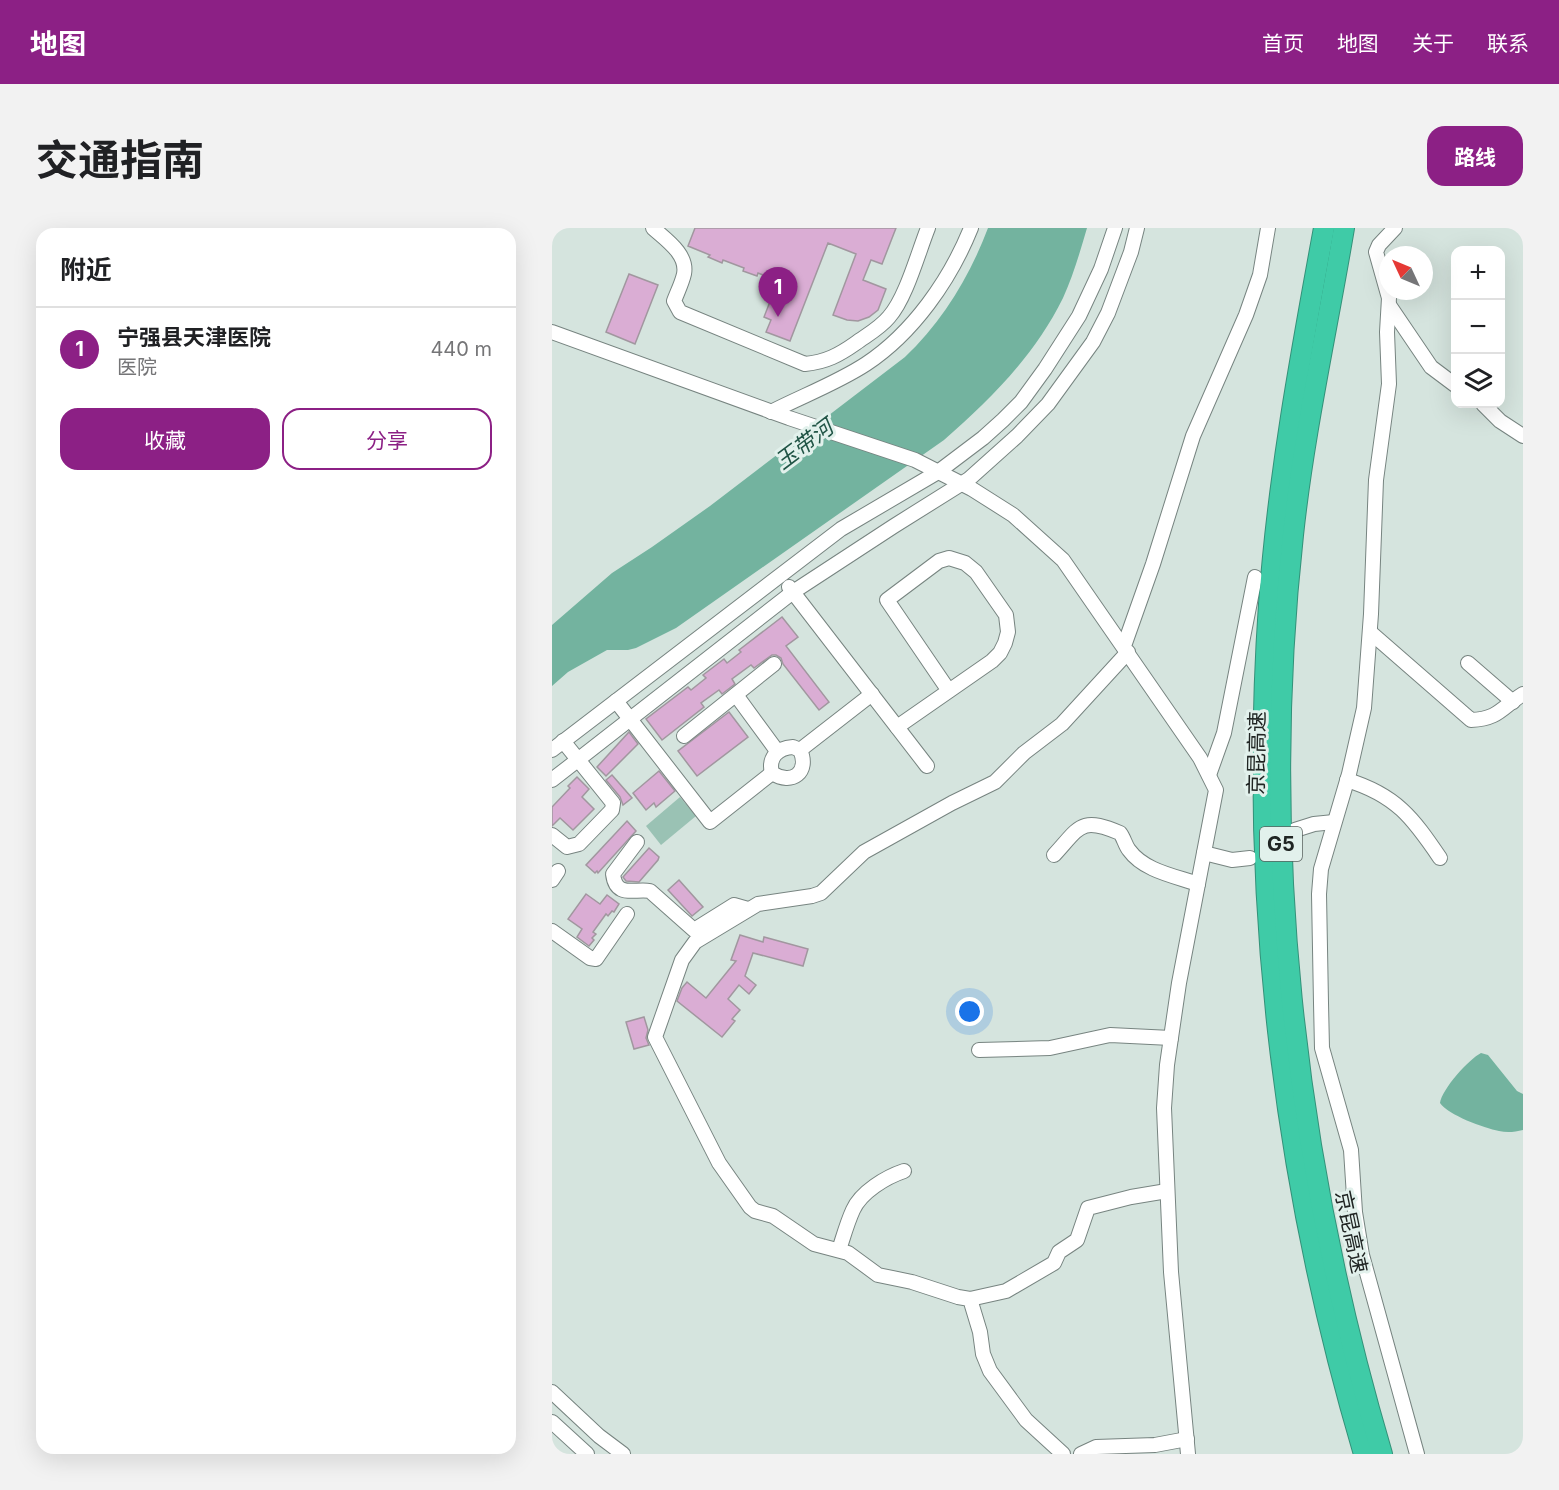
<!DOCTYPE html>
<html lang="zh">
<meta charset="utf-8">
<style>
:root{--surface:#fff;--page:#f2f2f2;--text:#202124;--muted:#757577;--line:#e0e0e0;--accent:#8c2085}
body{margin:0;font-family:Inter,"Noto Sans SC",sans-serif;background:var(--page);color:var(--text)}
.controls{position:absolute;right:18px;top:18px;display:grid;overflow:hidden;border-radius:12px;box-shadow:0 6px 24px #0002}
.controls button{width:54px;height:54px;display:grid;place-items:center;padding:0;border:0;border-bottom:2px solid var(--line);background:var(--surface);color:var(--text);font:30px sans-serif}
.compass{position:absolute;left:827px;top:18px;width:54px;height:54px;border-radius:50%;background:var(--surface);box-shadow:0 6px 24px #0002;rotate:314deg}
.you{position:absolute;left:418px;top:784px;width:21px;height:21px;margin:-15px;border:4px solid #fff;border-radius:50%;background:#1a73e8;box-shadow:0 0 0 9px #1a73e833}
.badge{display:grid;place-items:center;width:39px;height:39px;border-radius:50%;background:var(--accent);color:#fff;font-size:20px;font-weight:700}
.pin{position:absolute;translate:-50% -50px;filter:drop-shadow(0 2px 3px #0008)}
.pin::after{content:'';position:absolute;top:32px;width:21px;height:18px;background:inherit;clip-path:polygon(0 0,100% 0,50% 100%)}
.list{margin:0;padding:0;list-style:none}
h2{display:flex;justify-content:space-between;align-items:center;height:78px;margin:0;padding:0 24px;font-size:26px}
h2 small{font-size:20px;font-weight:400;color:var(--muted)}
.list li{display:grid;grid-template-columns:39px 1fr auto;gap:18px;align-items:center;box-sizing:border-box;height:84px;padding:0 24px;border-top:2px solid var(--line)}
.list b{display:block;font-size:22px;white-space:nowrap}
.list p{margin:0;font-size:20px;white-space:nowrap;color:var(--muted)}
.list em{font-size:20px;font-style:normal;color:var(--muted)}
.actions{display:flex;gap:12px;padding:18px 24px}
.actions a{flex:1;padding:14px 0;border:2px solid var(--accent);border-radius:18px;text-align:center;font-size:21px;color:var(--accent)}
.actions .main{background:var(--accent);color:#fff}
.icon{flex:none;width:33px;height:33px;fill:none;stroke:currentColor;stroke-width:2;stroke-linecap:round;stroke-linejoin:round}
.map{position:relative;flex:none;width:971px;height:1226px;overflow:hidden;border-radius:18px}
header{display:flex;align-items:center;gap:36px;box-sizing:border-box;height:84px;padding:0 30px;background:var(--accent);color:#fff}
header strong{font-size:28px}
nav{display:flex;gap:33px;margin-inline-start:auto;font-size:21px}
.intro{display:flex;align-items:center;justify-content:space-between;box-sizing:border-box;height:144px;padding:0 36px}
h1{margin:0;font-size:42px}
.button{padding:15px 27px;border-radius:18px;background:var(--accent);color:#fff;font-size:21px;font-weight:700}
main{display:flex;gap:36px;padding:0 36px}
aside{flex:1;background:var(--surface);border-radius:18px;box-shadow:0 6px 24px #0002}
.map>svg:first-child{display:block}
.green{fill:#9ac2b4}
.water{fill:#73b39f}
.building{fill:#daadd4;stroke:#a1979f;stroke-width:1.5}
.lines{fill:none;stroke-linecap:round;stroke-linejoin:round}
.minor-casing{stroke:#778480;stroke-width:16}
.highway-casing{stroke:#349179;stroke-width:22}
.minor{stroke:#fff;stroke-width:14}
.highway{stroke:#3fcba7;stroke-width:20}
.labels{text-anchor:middle;stroke-width:6;stroke-linejoin:round;paint-order:stroke}
.shield{fill:#e2f1ec;stroke:#5a625f;stroke-width:1.5}
.shield-label{font-size:20px;font-weight:bold;fill:#202523}
.street-label{font-size:21px;fill:#202523;stroke:#e2f1ec}
.water-label{font-size:22px;font-style:italic;fill:#215546;stroke:#e2f1ec}
</style>
<header>
<strong>地图</strong>
<nav><a>首页</a><a>地图</a><a>关于</a><a>联系</a></nav>
</header>
<div class="intro"><h1>交通指南</h1><a class="button">路线</a></div>
<main>
<aside>
<h2>附近<small></small></h2>
<ul class="list">
<li><span class="badge">1</span><div><b>宁强县天津医院</b><p>医院</p></div><em>440 m</em></li>
</ul>
<div class="actions"><a class="main">收藏</a><a>分享</a></div>
</aside>
<div class="map">
<svg width="971" height="1226" viewBox="0 0 971 1226">
<rect width="100%" height="100%" fill="#d5e4de"/>
<path class="green" d="M128,569L144,588L109,617L94,598Z"/>
<g class="water">
<path d="M436,0H535C528,24 521,48 511,70C483,127 439,171 392,212L124,400L84,420L76,422H55L16,444L0,458V397L60,345L100,319L158,278L353,129C390,94 418,48 436,0Z"/>
<path d="M929,825L936,827L965,863L971,866V902C963,904 955,905 947,903C932,900 896,887 888,875C890,861 917,831 929,825Z"/>
</g>
<g class="building">
<path d="M143,0H344L330,36L319,32L311,52L334,61L326,82L317,89L306,93L295,92L281,87L304,26L276,15L238,113L214,104L219,92L212,89L226,53L206,45L205,48L191,43L192,40L171,32L170,35L156,29L158,27L136,18Z"/>
<path d="M77,46L106,57L83,116L54,104Z"/>
<path d="M230,389L246,409L234,418L277,474L267,482L231,436L229,430L224,427H220L202,440L199,437L180,451L183,456L170,466L167,462L149,475L152,479L110,512L94,491L136,459L139,462L154,450L151,447L172,431L175,435L189,424L187,422Z"/>
<path d="M177,484L196,509L145,548L126,523Z"/>
<path d="M77,504L86,516L54,548L45,539Z"/>
<path d="M107,543L123,563L104,579L102,575L94,582L81,565Z"/>
<path d="M60,547L80,570L71,577L68,569L54,552Z"/>
<path d="M25,549L37,561L30,569L42,581L21,602L8,590L0,598V579L18,560L16,558Z"/>
<path d="M75,593L84,603L46,645L45,643L43,645L34,637Z"/>
<path d="M97,620L107,629L106,632L87,654L74,653L71,649Z"/>
<path d="M127,652L151,679L140,688L116,662Z"/>
<path d="M34,666L48,676L55,667L67,676L62,684L60,683L56,688L54,686L41,704L44,706L40,710L42,712L37,718L25,709L30,701L16,691Z"/>
<path d="M188,707L211,714L212,709L256,721L251,738L201,725L193,748L204,757L197,766L187,757L176,771L188,782L180,791L183,793L170,809L125,773L130,760L135,754L154,770L184,733L179,732Z"/>
<path d="M92,789L96,802L94,810L97,817L82,821L74,794Z"/>
</g>
<g class="lines">
<g class="minor-casing">
<g id="minor">
<path d="M101,0C113,11 136,26 132,46C130,55 125,65 122,73L128,84L253,136C274,134 287,127 304,115C315,107 328,100 337,89C354,70 366,25 376,0"/>
<path d="M843,0L827,17L824,24L837,70L835,104L837,156L824,252L819,386L812,480L797,546L769,641L767,666L769,775L770,820L799,922L803,984L810,1027L865,1226"/>
<path d="M837,77L879,139L903,157"/>
<path d="M0,104L237,190L363,232L420,261L461,287L511,332L648,530L664,562L627,755L615,837L612,880L619,1044L636,1226"/>
<path d="M931,176L948,193L971,208"/>
<path d="M219,184C250,168 285,155 314,136C361,105 398,52 419,0"/>
<path d="M237,359L375,538"/>
<path d="M818,404L919,492C947,491 950,479 971,466"/>
<path d="M572,418L601,336L641,208L694,87L708,47L716,0"/>
<path d="M916,435L961,474"/>
<path d="M184,467L225,523"/>
<path d="M64,473L158,594L220,545"/>
<path d="M345,499L440,433L448,425L453,415L456,404L454,387L424,344L413,335L397,330L387,333L335,372L397,463"/>
<path d="M132,508L222,436"/>
<path d="M241,519L248,522C258,544 240,558 220,545C216,530 225,520 241,519Z"/>
<path d="M0,522L289,301L386,244L431,210L451,192L469,174L493,141L527,88L549,41L563,0"/>
<path d="M248,522L320,466"/>
<path d="M657,547L672,505L703,349"/>
<path d="M0,552L241,364L342,298L417,251L465,208L496,176L541,114L556,85L579,24L585,0"/>
<path d="M795,552C844,567 861,590 888,630"/>
<path d="M743,602L762,596L782,594"/>
<path d="M0,607L15,619L27,616L60,582L61,575L11,513"/>
<path d="M85,614L61,646C64,671 83,660 98,663L142,702L182,677L196,681"/>
<path d="M652,625L680,632L698,630"/>
<path d="M502,627C528,599 528,588 568,605C572,610 573,617 577,622C592,643 623,648 646,656"/>
<path d="M0,652L6,643"/>
<path d="M0,703L38,730L44,731L75,686"/>
<path d="M427,822L498,820L558,807L619,810"/>
<path d="M287,1022C291,1010 295,995 301,982C309,964 334,949 352,943"/>
<path d="M418,1071L454,1063L502,1035L507,1024L525,1012L536,980L579,969L615,963"/>
<path d="M0,1164L47,1208L71,1226"/>
<path d="M0,1194L35,1226"/>
<path d="M511,1226L474,1192L438,1143L431,1126L428,1104L418,1071L406,1069L360,1054L326,1047L296,1025L262,1016L221,988L203,983L198,979L167,935L103,809L130,732L143,714L206,676L260,668L269,665L312,624L400,575L443,554L472,525L510,496L576,424"/>
<path d="M529,1226L544,1219L603,1217L635,1211"/>
</g>
</g>
<g class="highway-casing">
<g id="highway">
<path d="M772,0C749,125 726,249 717,376C697,663 730,950 812,1226"/>
<path d="M792,0C775,102 752,204 741,307C707,616 742,929 830,1226"/>
</g>
</g>
<use href="#minor" class="minor"/>
<use href="#highway" class="highway"/>
</g>
<g class="labels">
<rect class="shield" x="708" y="599" width="42" height="34" rx="4.5"/>
<g class="shield-label">
<text x="729" y="623">G5</text>
</g>
<g class="street-label">
<text transform="translate(705 525) rotate(-89)" y="7">京昆高速</text>
<text transform="translate(799 1004) rotate(78)" y="7">京昆高速</text>
</g>
<g class="water-label">
<text transform="translate(252 216) rotate(-37)" y="8">玉带河</text>
</g>
</g>
</svg>
<div class="controls">
<button>+</button>
<button>−</button>
<button><svg class="icon" aria-label="layers" viewBox="0 0 24 24"><path d="M12 4l9 5-9 5-9-5zM3 14l9 5 9-5"/></svg></button>
</div>
<svg class="compass" viewBox="-18 -18 36 36"><path d="M0-13l5 13h-10z" fill="#e53935"/><path d="M0 13l5-13h-10z" fill="#757577"/></svg>
<div class="you"></div>
<div class="pin badge" style="left:226px;top:89px">1</div>
</div>
</main>
